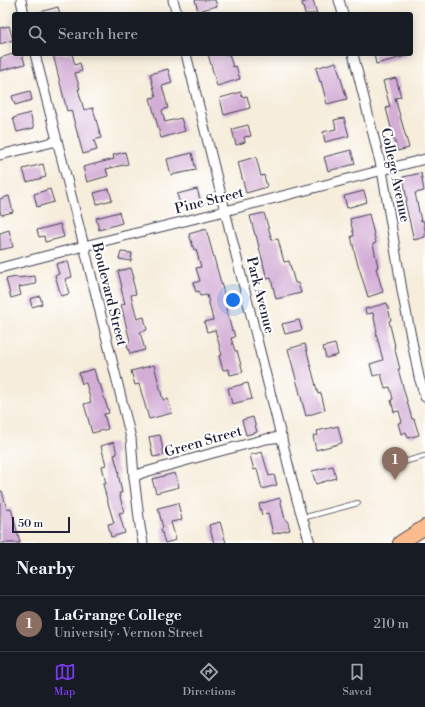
<!DOCTYPE html>
<meta charset="utf-8">
<style>
:root{--surface:#171b24;--page:#20242c;--text:#f1f3f6;--muted:#9ea1a6;--line:#363941;--accent:#7c3aed}
body{margin:0;font-family:"Libre Bodoni",serif;background:var(--page);color:var(--text)}
.scale{position:absolute;left:12px;bottom:10px;width:58px;box-sizing:border-box;padding-left:4px;border:2px solid #22223b;border-top:0;font-size:11px;line-height:14px;white-space:nowrap;color:#22223b;-webkit-text-stroke:3px #fff;paint-order:stroke}
.you{position:absolute;left:233px;top:300px;width:14px;height:14px;margin:-10px;border:3px solid #fff;border-radius:50%;background:#1a73e8;box-shadow:0 0 0 6px #1a73e833}
.badge{display:grid;place-items:center;width:26px;height:26px;border-radius:50%;background:var(--accent);color:#fff;font-size:13px;font-weight:700}
.pin{position:absolute;translate:-50% -33px;filter:drop-shadow(0 1px 2px #0008)}
.pin::after{content:'';position:absolute;top:21px;width:14px;height:12px;background:inherit;clip-path:polygon(0 0,100% 0,50% 100%)}
.list{margin:0;padding:0;list-style:none}
h2{display:flex;justify-content:space-between;align-items:center;height:52px;margin:0;padding:0 16px;font-size:17px}
h2 small{font-size:13px;font-weight:400;color:var(--muted)}
.list li{display:grid;grid-template-columns:26px 1fr auto;gap:12px;align-items:center;box-sizing:border-box;height:56px;padding:0 16px;border-top:1px solid var(--line)}
.list b{display:block;font-size:15px;white-space:nowrap}
.list p{margin:0;font-size:13px;white-space:nowrap;color:var(--muted)}
.list em{font-size:13px;font-style:normal;color:var(--muted)}
.icon{flex:none;width:22px;height:22px;fill:none;stroke:currentColor;stroke-width:2;stroke-linecap:round;stroke-linejoin:round}
.map{position:relative;flex:none;width:425px;height:543px;overflow:hidden}
.search{position:absolute;background:var(--surface);box-shadow:0 2px 10px #0003;left:12px;right:12px;top:12px;height:44px;display:flex;align-items:center;gap:10px;box-sizing:border-box;padding:0 14px;border-radius:4px;color:var(--muted);font-size:15px}
.sheet{height:108px;background:var(--surface)}
nav{display:flex;justify-content:space-around;align-items:center;box-sizing:border-box;height:56px;border-top:1px solid var(--line);background:var(--surface);font-size:11px;color:var(--muted)}
nav a{display:grid;justify-items:center;gap:2px}
nav .on{color:var(--accent)}
.map>svg:first-child{display:block}
.building{fill:#d3add5}
.lines{fill:none;stroke-linecap:round;stroke-linejoin:round}
.service-casing{stroke:#424053;stroke-width:6}
.minor-casing{stroke:#424053;stroke-width:11}
.primary-casing{stroke:#424053;stroke-width:16}
.service{stroke:#fff;stroke-width:4.5}
.minor{stroke:#fff;stroke-width:9}
.primary{stroke:#fbbb8c;stroke-width:14}
.labels{text-anchor:middle;stroke-width:4;stroke-linejoin:round;paint-order:stroke}
.street-label{font-size:14px;fill:#22223b;stroke:#fff}
</style>
<div class="map">
<svg width="425" height="543" viewBox="0 0 425 543">
<rect width="100%" height="100%" fill="#fff"/>
<filter id="ink" filterUnits="userSpaceOnUse"><feTurbulence type="fractalNoise" baseFrequency=".025" numOctaves="2"/><feDisplacementMap in="SourceGraphic" scale="8" xChannelSelector="R" yChannelSelector="G"/><feConvolveMatrix kernelMatrix="1 2 1 2 8 2 1 2 1" color-interpolation-filters="sRGB"/></filter>
<filter id="wash" filterUnits="userSpaceOnUse"><feTurbulence type="fractalNoise" baseFrequency=".012" numOctaves="4" result="noise"/><feDisplacementMap in="SourceGraphic" scale="16" xChannelSelector="R" yChannelSelector="G"/><feGaussianBlur stdDeviation="0.9" result="paint"/><feColorMatrix in="noise" values="0 0 0 0 0 0 0 0 0 0 0 0 0 0 0 0 0 1.4 0 .05"/><feComposite in="paint" operator="in"/></filter>
<g filter="url(#wash)">
<rect width="100%" height="100%" fill="#f6eddb"/>
<g id="blocks">
<g class="building">
<path d="M195,0H215L217,6L198,11Z"/>
<path d="M311,0H313L317,14H305L302,3Z"/>
<path d="M58,7L60,14H41L40,12Z"/>
<path d="M9,26L13,40L0,44V28Z"/>
<path d="M13,54H22L25,64L0,71V58Z"/>
<path d="M53,54H72L75,65L80,63L82,71L75,73L80,89H78L84,110L93,108L101,138L94,140L97,150L83,154L71,110L67,111Z"/>
<path d="M208,54H229L233,67L236,66L240,79L217,86Z"/>
<path d="M374,54H406V56L376,64Z"/>
<path d="M336,62L347,99L327,104L321,81L320,82L316,68Z"/>
<path d="M168,69L172,83L162,86L168,108L162,110L165,122L181,118L185,131L161,138L150,98L156,97L150,74Z"/>
<path d="M396,78L401,97L395,98L409,148L397,151L386,108L390,107L383,81Z"/>
<path d="M30,91L32,100L15,105L12,96Z"/>
<path d="M241,92L242,97L247,96L250,108L224,115L220,98Z"/>
<path d="M30,113L34,128L17,132L13,118Z"/>
<path d="M344,118L349,136L325,142L323,132L336,129L334,120Z"/>
<path d="M248,125L251,136L244,137L245,142L236,145L232,129Z"/>
<path d="M351,150L355,164L328,171L324,157Z"/>
<path d="M125,152L128,164L106,169L108,176L87,182L83,167L114,159L113,155Z"/>
<path d="M192,153L196,170L171,175L167,159Z"/>
<path d="M256,157L261,176L264,175L267,187L246,193L238,162Z"/>
<path d="M43,164L46,177L27,182L23,169Z"/>
<path d="M421,173L424,191L415,193L421,221L423,220L425,230V237L414,240L405,202L407,201L403,177Z"/>
<path d="M50,189L54,202L37,207L34,194Z"/>
<path d="M109,189L112,200L97,204L94,193Z"/>
<path d="M197,189L201,202L181,207L177,194Z"/>
<path d="M364,191L367,202L347,208L344,196Z"/>
<path d="M9,196L13,212L1,215L0,210V199Z"/>
<path d="M119,212L122,223L99,230L96,218Z"/>
<path d="M264,213L272,240L278,239L284,262L289,261L295,283H298L301,293L276,299L271,278L267,279L256,235H255L250,216Z"/>
<path d="M369,214L376,243L373,244L378,267L376,268L383,292L368,297L356,258L351,236H354L350,219Z"/>
<path d="M60,224L64,237L45,242L44,236L39,237L37,230Z"/>
<path d="M206,229L223,290L227,308H226L232,331L233,330L235,337L231,338L235,351H237L243,372L230,375L229,369L223,370L219,356L222,355L215,330L207,332L204,322L213,320L207,295L200,296L199,291L196,292L193,283L200,281L196,268L201,267L196,249L194,250L189,234Z"/>
<path d="M9,230L13,247L0,250V233Z"/>
<path d="M121,252L132,253L131,261L119,259Z"/>
<path d="M68,261L72,277L65,279L69,294L61,296L55,275L59,274L56,264Z"/>
<path d="M131,268L134,278H132L136,294L131,295L137,319L144,317L147,330L140,332L145,350L130,354L126,342L130,341L121,305L125,304L121,288L122,287L118,271Z"/>
<path d="M35,276L36,284L19,287L21,295L11,298L6,279L16,277L17,278Z"/>
<path d="M40,296L42,304L32,307L30,299Z"/>
<path d="M387,303L391,320L389,321L395,346H394L400,369H398L412,419H414L419,435L408,438L406,432L401,434L398,423L402,422L399,411L394,412L391,400L393,399L390,387L385,388L381,374L373,376L370,364L383,360L376,333L377,332L373,313L366,314L365,309Z"/>
<path d="M299,320L302,330L285,334L282,324Z"/>
<path d="M305,344L318,394L321,393L325,410L306,416L288,349Z"/>
<path d="M335,344L338,355L326,358L323,347Z"/>
<path d="M154,365L163,400L168,399L172,413L149,419L139,384L135,385L131,371Z"/>
<path d="M94,369L98,384H100L109,413L104,414L108,429L92,433L84,404L91,402L86,383L82,384L79,373Z"/>
<path d="M248,383L252,399L232,404L228,388Z"/>
<path d="M253,417L257,432L246,435L242,420Z"/>
<path d="M338,426L342,443L316,450L313,436L318,435L317,431Z"/>
<path d="M160,435L164,455L153,457L149,437Z"/>
<path d="M114,442L117,454L114,455L119,473H118L122,493H119L124,512L119,513L125,533L111,537L108,524L114,523L106,496L103,484H106L102,466L106,465L101,446Z"/>
<path d="M262,452L269,476L274,475L277,485L262,489L257,469L254,470L250,455Z"/>
<path d="M333,466L336,478L316,484L312,471Z"/>
<path d="M175,473L179,487L156,493L152,479Z"/>
<path d="M0,491H2L7,509L11,508L20,543H0Z"/>
<path d="M280,498L285,520H287L290,530L273,534L268,513L262,515L259,504Z"/>
<path d="M178,503L182,520L171,522L176,540L165,543L161,529L163,528L158,508Z"/>
<path d="M220,522L226,543H214L209,525Z"/>
</g>
</g>
</g>
<g filter="url(#ink)">
<use href="#blocks" fill-opacity="0" stroke="#424053" stroke-width="1"/>
<g class="lines">
<g class="service-casing">
<g id="service">
<path d="M386,467L425,456"/>
<path d="M302,518L358,503"/>
</g>
</g>
<g class="minor-casing">
<g id="minor">
<path d="M21,0L24,14"/>
<path d="M173,0L177,14"/>
<path d="M339,0L343,14"/>
<path d="M35,54L84,246L131,438L134,477L140,526L143,543"/>
<path d="M186,54L297,500L310,543"/>
<path d="M353,54L382,170L403,296L419,377L425,397"/>
<path d="M0,155L57,141"/>
<path d="M0,268L84,246L225,211L425,159"/>
<path d="M134,477L142,473L213,453L266,439L282,437"/>
</g>
</g>
<g class="primary-casing">
<path id="primary" d="M400,543L425,527"/>
</g>
<use href="#service" class="service"/>
<use href="#minor" class="minor"/>
<use href="#primary" class="primary"/>
</g>
</g>
<g class="labels">
<g class="street-label">
<text transform="translate(396 175) rotate(78)" y="5">College Avenue</text>
<text transform="translate(209 200) rotate(-14)" y="5">Pine Street</text>
<text transform="translate(110 294) rotate(76)" y="5">Boulevard Street</text>
<text transform="translate(261 295) rotate(76)" y="5">Park Avenue</text>
<text transform="translate(203 441) rotate(-16)" y="5">Green Street</text>
</g>
</g>
</svg>
<div class="scale">50 m</div>
<div class="you"></div>
<div class="pin badge" style="left:395px;top:480px;background:#8d6e63">1</div>
<div class="search"><svg class="icon" aria-label="search" viewBox="0 0 24 24"><circle cx="10" cy="10" r="6"/><path d="M15 15l6 6"/></svg>Search here</div>
</div>
<section class="sheet">
<h2>Nearby<small></small></h2>
<ul class="list">
<li><span class="badge" style="background:#8d6e63">1</span><div><b>LaGrange College</b><p>University · Vernon Street</p></div><em>210 m</em></li>
</ul>
</section>
<nav>
<a class="on"><svg class="icon" aria-label="map" viewBox="0 0 24 24"><path d="M3 6l6-2 6 2 6-2v14l-6 2-6-2-6 2zM9 4v14M15 6v14"/></svg>Map</a>
<a><svg class="icon" aria-label="directions" viewBox="0 0 24 24"><path d="M12 3l9 9-9 9-9-9zM9 14v-3h6M13 9l2 2-2 2"/></svg>Directions</a>
<a><svg class="icon" aria-label="saved" viewBox="0 0 24 24"><path d="M7 4h10v16l-5-4-5 4z"/></svg>Saved</a>
</nav>
